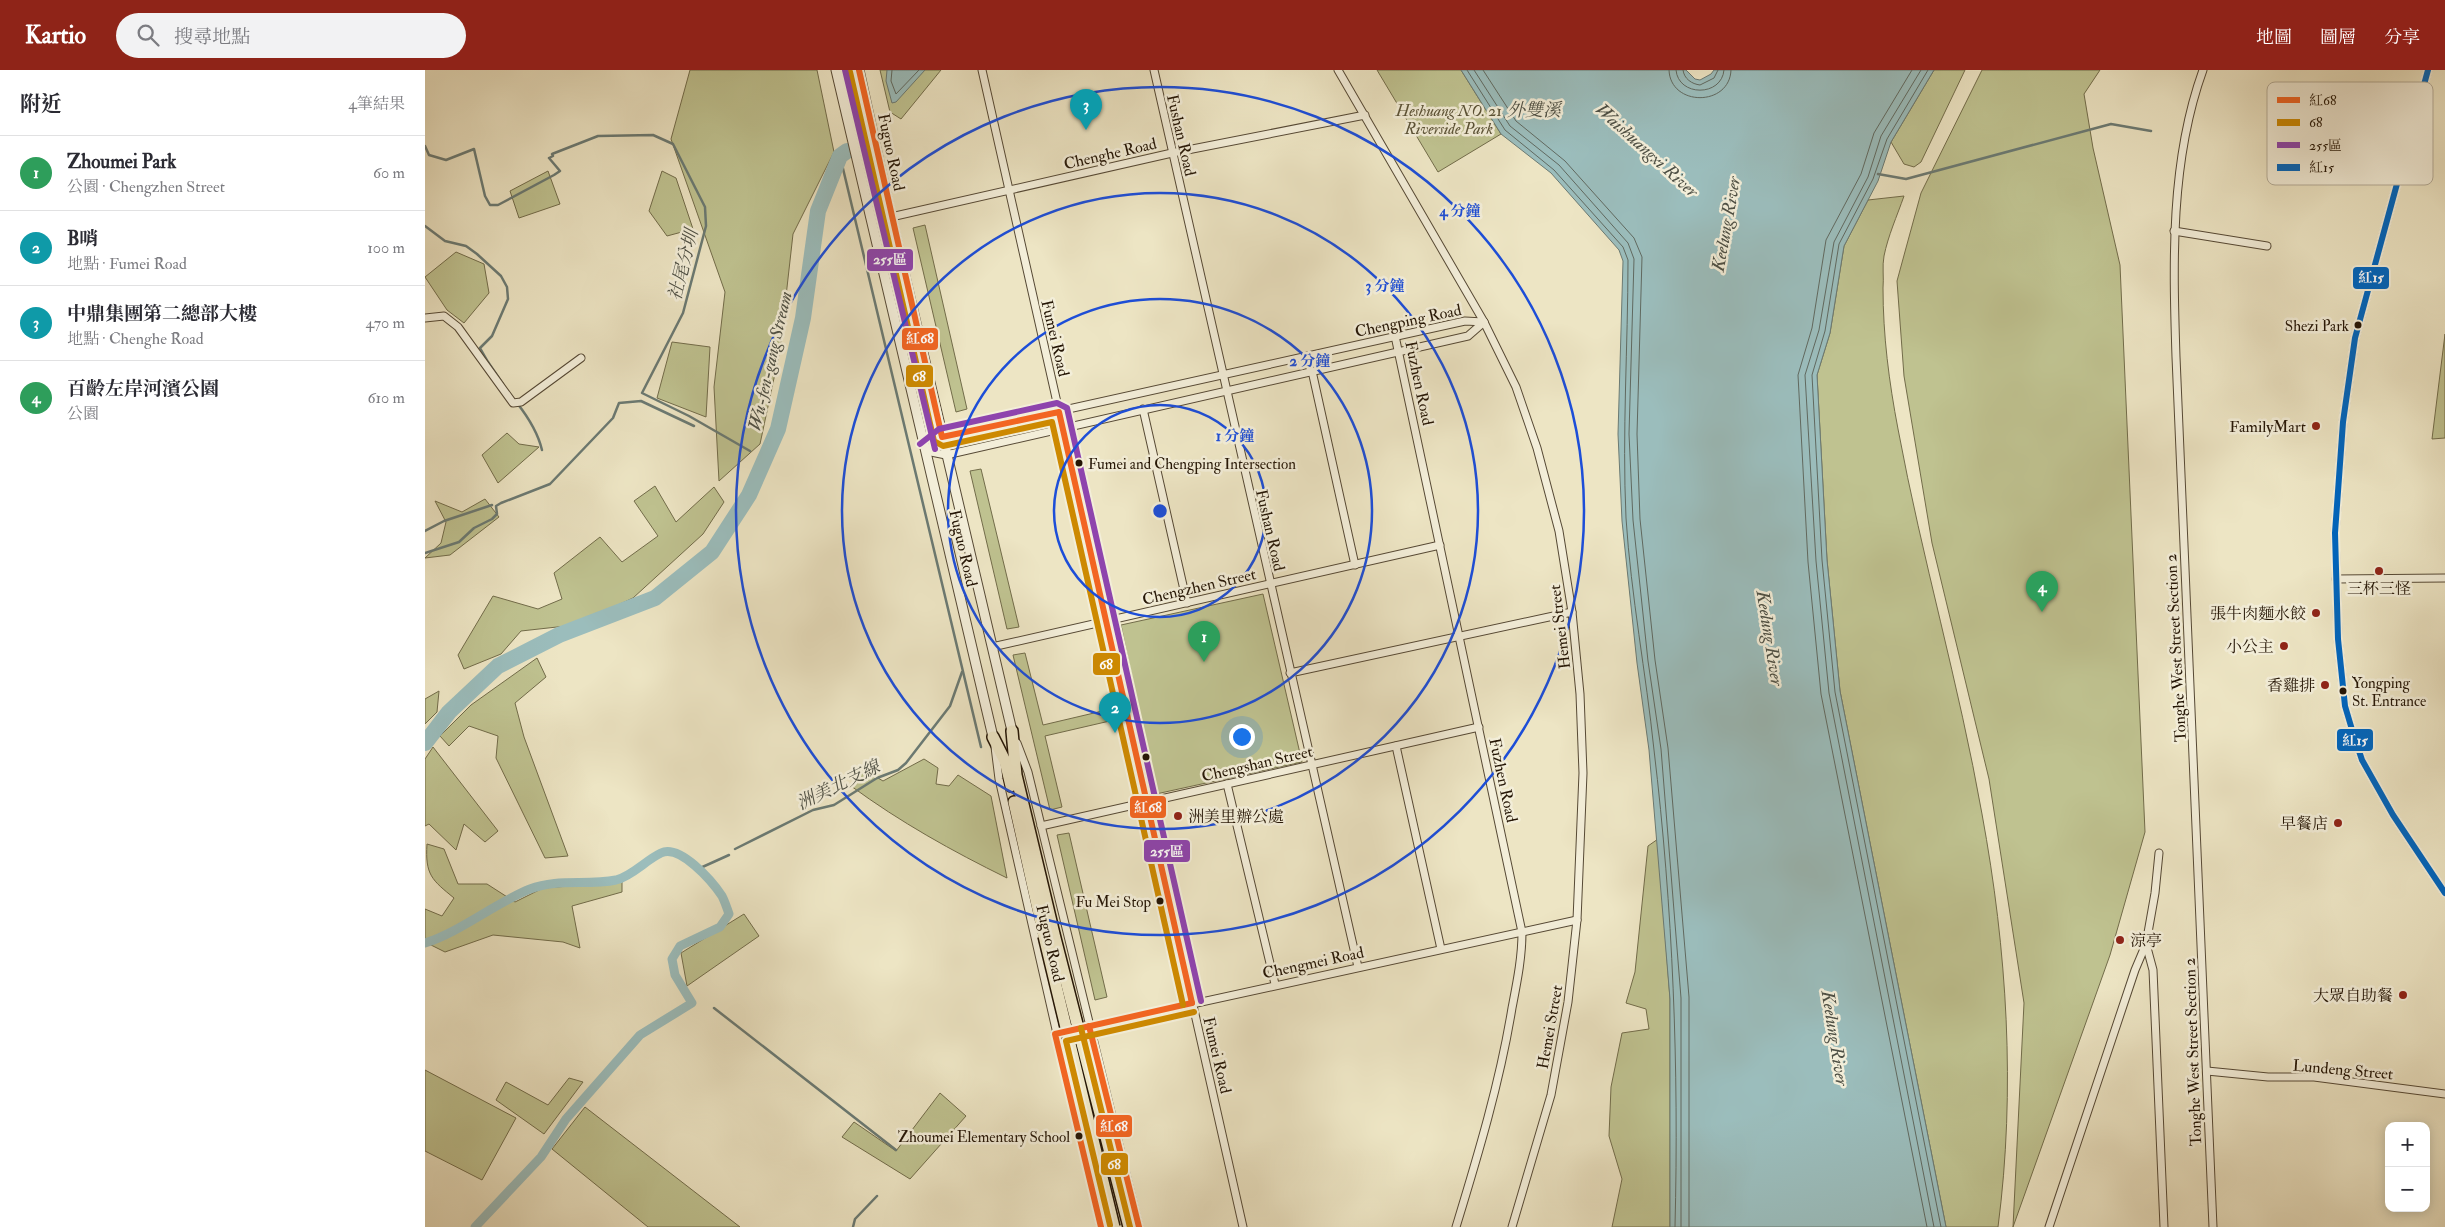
<!DOCTYPE html>
<html lang="zh-TW">
<meta charset="utf-8">
<style>
:root{--surface:#fff;--page:#f2f2f3;--text:#2b2b33;--muted:#7c7c81;--line:#e1e1e2;--accent:#8f2418}
body{margin:0;font-family:"IM FELL Double Pica","Noto Serif TC",serif;background:var(--page);color:var(--text)}
.controls{position:absolute;right:15px;bottom:15px;display:grid;overflow:hidden;border-radius:10px;box-shadow:0 2px 12px #0003}
.controls button{width:45px;height:45px;display:grid;place-items:center;padding:0;border:0;border-bottom:1px solid var(--line);background:var(--surface);color:var(--text);font:25px sans-serif}
.you{position:absolute;left:816px;top:666px;width:18px;height:18px;margin:-12px;border:4px solid #fff;border-radius:50%;background:#1a73e8;box-shadow:0 0 0 8px #1a73e833}
.badge{display:grid;place-items:center;width:32px;height:32px;border-radius:50%;background:var(--accent);color:#fff;font-size:16px;font-weight:700}
.pin{position:absolute;translate:-50% -41px;filter:drop-shadow(0 1px 2px #0008)}
.pin::after{content:'';position:absolute;top:26px;width:18px;height:15px;background:inherit;clip-path:polygon(0 0,100% 0,50% 100%)}
.list{margin:0;padding:0;list-style:none}
h2{display:flex;justify-content:space-between;align-items:center;height:65px;margin:0;padding:0 20px;font-size:21px}
h2 small{font-size:16px;font-weight:400;color:var(--muted)}
.list li{display:grid;grid-template-columns:32px 1fr auto;gap:15px;align-items:center;box-sizing:border-box;height:75px;padding:0 20px;border-top:1px solid var(--line)}
.list b{display:block;font-size:19px;white-space:nowrap}
.list p{margin:0;font-size:16px;white-space:nowrap;color:var(--muted)}
.list em{font-size:16px;font-style:normal;color:var(--muted)}
.icon{flex:none;width:28px;height:28px;fill:none;stroke:currentColor;stroke-width:2;stroke-linecap:round;stroke-linejoin:round}
.map{position:relative;flex:none;width:2020px;height:1157px;overflow:hidden}
header{display:flex;align-items:center;gap:30px;box-sizing:border-box;height:70px;padding:0 25px;background:var(--accent);color:#fff}
header strong{font-size:24px}
nav{display:flex;gap:28px;margin-inline-start:auto;font-size:18px}
.search{width:350px;height:45px;background:var(--page);display:flex;align-items:center;gap:12px;box-sizing:border-box;padding:0 18px;border-radius:28px;color:var(--muted);font-size:19px}
main{display:flex}
aside{flex:1;background:var(--surface)}
.map>svg:first-child{display:block}
.green{fill:#bfc290;stroke:#726c4a}
.water{fill:#9bbdbc;stroke:#6b7a73}
.lines{fill:none;stroke-linecap:round;stroke-linejoin:round}
.shore{stroke:#606960;stroke-width:1}
.stream{stroke:#6b7a73;stroke-width:2.5}
.canal{stroke:#9bbdbc;stroke-width:9}
.river{stroke:#9bbdbc;stroke-width:16}
.minor-casing{stroke:#564935;stroke-width:9}
.tertiary-casing{stroke:#564935;stroke-width:11}
.trunk-casing{stroke:#241505;stroke-width:14}
.minor{stroke:#f3eed9;stroke-width:7}
.tertiary{stroke:#f3eed9;stroke-width:9}
.trunk{stroke:#ede5c4;stroke-width:11}
.trunk-bridge-casing{stroke:#241505;stroke-width:14;stroke-linecap:butt}
.trunk-bridge{stroke:#ede5c4;stroke-width:11}
.bus-1-casing{stroke:#f3eed9;stroke-width:10}
.bus-2-casing{stroke:#f3eed9;stroke-width:10}
.bus-3-casing{stroke:#f3eed9;stroke-width:10}
.bus-4-casing{stroke:#f3eed9;stroke-width:10}
.bus-1{stroke:#f26522;stroke-width:6}
.bus-2{stroke:#cd8901;stroke-width:6}
.bus-3{stroke:#8e44ad;stroke-width:6}
.bus-4{stroke:#0065bd;stroke-width:6}
.ring{fill:none;stroke:#1d4ed8;stroke-width:2.5}
.bus-dot{fill:#241505;stroke:#f3eed9;stroke-width:2}
.poi-dot{fill:#8f2418;stroke:#f3eed9;stroke-width:2}
.labels{text-anchor:middle;stroke-width:5;stroke-linejoin:round;paint-order:stroke}
.bus-label{font-size:15px;fill:#241505;stroke:#f3eed9;text-anchor:end}
.park-label{font-size:16px;font-style:italic;fill:#5a5236;stroke:#f3eed9}
.street-label{font-size:16px;fill:#241505;stroke:#f3eed9}
.poi-label{font-size:16px;fill:#241505;stroke:#f3eed9;text-anchor:end}
.water-label{font-size:18px;font-style:italic;fill:#4e5045;stroke:#f3eed9}
.key{fill:#f3eed9;stroke:#b5ad99;stroke-width:1}
.key-label{font-size:14px;fill:#241505}
.centre{fill:#1d4ed8;stroke:#f3eed9;stroke-width:2.5}
.ring-label{font-size:15px;text-anchor:middle;font-weight:bold;fill:#1d4ed8;stroke:#f3eed9;stroke-width:5;stroke-linejoin:round;paint-order:stroke}
.line-badge{stroke:#f3eed9;stroke-width:2}
.badge-label{font-size:14px;text-anchor:middle;font-weight:bold;fill:#fff}
</style>
<header>
<strong>Kartio</strong>
<div class="search"><svg class="icon" aria-label="search" viewBox="0 0 24 24"><circle cx="10" cy="10" r="6"/><path d="M15 15l6 6"/></svg>搜尋地點</div>
<nav><a>地圖</a><a>圖層</a><a>分享</a></nav>
</header>
<main>
<aside>
<h2>附近<small>4筆結果</small></h2>
<ul class="list">
<li><span class="badge" style="background:#2e9e5b">1</span><div><b>Zhoumei Park</b><p>公園 · Chengzhen Street</p></div><em>60 m</em></li>
<li><span class="badge" style="background:#0f9aa8">2</span><div><b>B哨</b><p>地點 · Fumei Road</p></div><em>100 m</em></li>
<li><span class="badge" style="background:#0f9aa8">3</span><div><b>中鼎集團第二總部大樓</b><p>地點 · Chenghe Road</p></div><em>470 m</em></li>
<li><span class="badge" style="background:#2e9e5b">4</span><div><b>百齡左岸河濱公園</b><p>公園</p></div><em>610 m</em></li>
</ul>
</aside>
<div class="map">
<svg width="2020" height="1157" viewBox="0 0 2020 1157">
<rect width="100%" height="100%" fill="#ede5c4"/>
<filter id="stains"><feTurbulence type="fractalNoise" baseFrequency=".004" numOctaves="4"/><feColorMatrix values="0 0 0 0 .2 0 0 0 0 .09 0 0 0 0 .02 0 0 0 .5 -.17"/></filter>
<radialGradient id="worn" r=".72"><stop offset=".6" stop-color="#630" stop-opacity="0"/><stop offset="1" stop-color="#630" stop-opacity=".3"/></radialGradient>
<g class="green">
<path d="M265,0H392L409,82L368,164L355,280L335,374L294,411L289,317L300,222L246,69Z"/>
<path d="M455,0H516L476,49L465,42Z"/>
<path d="M952,0H1036L1076,64L1013,102Z"/>
<path d="M1509,0H1540L1496,92L1489,97L1479,94L1466,72Z"/>
<path d="M1557,0H1675L1659,24L1668,78L1695,195L1720,762L1685,885L1588,1157L1599,933L1564,709L1507,473L1479,306L1472,211L1496,123Z"/>
<path d="M123,101L135,134L94,148L85,121Z"/>
<path d="M237,101L251,108L268,159L242,166L224,141Z"/>
<path d="M1479,126C1472,146 1463,166 1459,186C1457,196 1459,208 1458,218C1458,265 1464,312 1473,359C1497,488 1534,614 1557,744C1582,880 1591,1019 1573,1157H1521L1415,621L1402,490L1392,305L1405,263L1419,176L1443,130Z"/>
<path d="M500,155L542,339L531,342L488,158Z"/>
<path d="M31,182L59,194L64,223L39,253L22,240L0,207Z"/>
<path d="M2020,264V368L2007,369Z"/>
<path d="M247,272L285,277L281,347L232,328Z"/>
<path d="M82,363L94,374L114,377L73,413L57,385Z"/>
<path d="M556,399L594,557L582,559L545,401Z"/>
<path d="M230,416L251,452L289,417L299,432L278,464L208,528L150,555L96,561L76,584L39,599L33,585L68,526L113,539L137,529L129,503L175,467L197,492L233,466L209,431Z"/>
<path d="M60,429L74,447L25,485L0,488L16,473L21,452L10,431L37,442Z"/>
<path d="M838,524L877,692L731,724L696,555Z"/>
<path d="M600,583L618,655L686,639L689,650L620,666L637,737L625,740L588,585Z"/>
<path d="M112,588L121,607L90,633L99,667L143,786L120,788L71,688L73,666L44,656L24,676L15,666L46,635Z"/>
<path d="M14,621L12,642L0,654V629Z"/>
<path d="M8,677L73,761L60,772L39,754L31,780L4,754L0,756V689Z"/>
<path d="M499,689L513,698L511,714L524,716L533,705L566,726L582,808C527,781 475,752 426,716L435,697L458,711Z"/>
<path d="M644,763L682,927L670,930L632,765Z"/>
<path d="M1233,769L1245,929V1157H1187L1197,1109L1184,1066L1186,1017L1197,963L1224,959L1221,939L1201,933L1210,902L1223,776Z"/>
<path d="M2,774L19,779L33,814H62L90,832L118,818L197,812V822L147,836L155,878L138,872L68,865L20,882L0,872V839L17,846L29,828C7,810 0,805 2,774Z"/>
<path d="M319,844L334,866L262,916L256,883Z"/>
<path d="M0,1000L91,1048L57,1110L0,1081Z"/>
<path d="M144,1008L158,1012L119,1064L71,1030L81,1012L123,1035Z"/>
<path d="M515,1023L541,1046L485,1109L417,1067L429,1052L471,1081Z"/>
<path d="M160,1037L315,1157H223L127,1079Z"/>
</g>
<g class="water">
<path d="M462,0H500L471,32L467,33L461,11Z"/>
<path d="M1036,0H1261L1270,9L1275,10L1286,4L1289,0H1509L1466,72L1453,111L1419,176L1405,263L1392,305L1402,490L1415,621L1521,1157H1245V929L1224,680L1212,593L1197,451L1193,364L1198,191L1194,180L1126,103L1076,64Z"/>
</g>
<g class="lines">
<g class="shore">
<path d="M467,0L466,11L471,24L494,0"/>
<path d="M1042,0L1080,60L1129,100L1198,177L1203,190C1203,276 1197,362 1201,448C1206,526 1221,603 1229,680C1248,838 1254,998 1250,1157"/>
<path d="M1049,0L1085,56L1134,95L1203,173L1209,189L1204,364L1208,450L1223,591L1236,679L1256,928V1157"/>
<path d="M1058,0L1091,51L1140,91L1209,168L1217,187L1212,364L1215,449L1230,590L1243,678L1264,927V1157"/>
<path d="M1244,0C1245,37 1305,37 1306,0"/>
<path d="M1251,0C1253,27 1297,27 1299,0"/>
<path d="M1258,0C1259,9 1267,14 1275,15L1289,8L1293,0"/>
<path d="M1487,0L1449,63L1436,104L1401,170L1387,258L1373,305L1383,492L1396,624L1502,1157"/>
<path d="M1496,0L1456,66L1443,107L1409,172L1394,260L1380,305L1391,491L1404,623L1509,1157"/>
<path d="M1503,0L1462,69L1448,109L1414,174L1400,261L1387,305L1397,490L1410,622L1516,1157"/>
</g>
<g class="stream">
<path d="M0,76L4,85L21,90L49,79L60,126L65,135H73L129,105L135,101L124,88L128,86L127,84L173,66L228,65L248,74L280,137L281,156L258,243L217,323L264,346L325,381"/>
<path d="M415,86L556,677"/>
<path d="M1453,104L1481,109L1686,54L1726,61"/>
<path d="M0,156L20,171L41,176L52,184L76,206L82,217L83,229L67,266L55,278L63,292"/>
<path d="M63,292L78,314"/>
<path d="M92,333C103,347 113,363 117,380"/>
<path d="M0,461L19,451L67,435"/>
<path d="M0,483L34,472L49,458L67,449L72,444L71,436L76,433L125,414L188,348L194,333L216,331L269,356"/>
<path d="M310,779L388,740L409,735L452,708L473,700L481,693L525,636L537,602"/>
<path d="M273,799L304,785"/>
<path d="M289,938L471,1080"/>
<path d="M428,1157L430,1149L452,1126"/>
</g>
<path class="canal" d="M0,873C35,862 70,833 105,819C133,808 162,816 191,810C207,806 221,790 236,783C255,774 287,811 297,826C300,832 302,838 304,844L295,857L255,876L247,889L250,905L267,933L215,965L141,1049L116,1087L50,1157"/>
<path class="river" d="M0,673L24,642L73,596L134,565L230,528L287,482L324,425L353,359L378,248L393,141L415,86L422,81"/>
<g class="minor-casing">
<g id="minor">
<path d="M557,0L818,1157"/>
<path d="M729,0L933,897"/>
<path d="M913,0L1059,252L1091,317L1112,378L1134,461L1147,542L1155,624L1158,703L1152,850L1143,932L1126,1025L1087,1157"/>
<path d="M1778,0C1745,91 1748,192 1751,287L1788,1157"/>
<path d="M2003,0L1930,268L1918,352L1910,463L1913,569L1920,636L1928,663L1937,690L1968,745L2020,823"/>
<path d="M466,147L747,83L940,45"/>
<path d="M1749,161L1842,176"/>
<path d="M0,248L19,246L33,257L88,333L96,332L156,288"/>
<path d="M970,266L1097,862C1097,888 1092,912 1087,938C1075,1012 1053,1085 1031,1157"/>
<path d="M887,301L930,495"/>
<path d="M718,339L762,533"/>
<path d="M501,381L521,385L1043,266L1059,252"/>
<path d="M501,381L517,367L1040,251L1059,252"/>
<path d="M1911,509L2020,508"/>
<path d="M567,577L1015,475"/>
<path d="M865,603L1147,542"/>
<path d="M592,673L603,702L714,1157"/>
<path d="M971,676L1016,879"/>
<path d="M570,677L574,709L676,1157"/>
<path d="M802,714L850,914"/>
<path d="M616,756L1054,657"/>
<path d="M1734,783L1730,823L1721,874L1728,900L1739,1157"/>
<path d="M630,964L1152,850"/>
<path d="M1782,1001L1843,1007H1889L2020,1024"/>
<path d="M1624,1157L1710,900L1721,874"/>
</g>
</g>
<g class="tertiary-casing">
<g id="tertiary">
<path d="M411,0L568,667"/>
<path d="M434,0L466,147L587,661"/>
</g>
</g>
<g class="trunk-casing">
<g id="trunk">
<path d="M587,661L591,705L629,864"/>
<path d="M568,667L580,691L586,716"/>
<path d="M589,732L619,866"/>
</g>
</g>
<use href="#minor" class="minor"/>
<use href="#tertiary" class="tertiary"/>
<use href="#trunk" class="trunk"/>
<g class="trunk-bridge-casing">
<g id="trunk-bridge">
<path d="M629,864L704,1157"/>
<path d="M619,866L689,1157"/>
</g>
</g>
<use href="#trunk-bridge" class="trunk-bridge"/>
<g class="bus-1-casing">
<g id="bus-1">
<path d="M434,0L517,367L634,342L767,933"/>
<path d="M664,956L714,1157"/>
<path d="M676,1157L630,964L767,933"/>
</g>
</g>
<g class="bus-2-casing">
<g id="bus-2">
<path d="M425,2L509,371L518,376L627,352L758,935"/>
<path d="M656,958L705,1157"/>
<path d="M685,1155L641,971L769,942"/>
</g>
</g>
<g class="bus-3-casing">
<g id="bus-3">
<path d="M420,0L510,379"/>
<path d="M495,374L514,359L632,333L642,338L776,931"/>
</g>
</g>
<g class="bus-4-casing">
<path id="bus-4" d="M2003,0L1930,268L1918,352L1910,463L1913,569L1920,636L1928,663L1937,690L1968,745L2020,823"/>
</g>
<use href="#bus-1" class="bus-1"/>
<use href="#bus-2" class="bus-2"/>
<use href="#bus-3" class="bus-3"/>
<use href="#bus-4" class="bus-4"/>
</g>
<g class="ring">
<circle cx="735" cy="441" r="106"/>
<circle cx="735" cy="441" r="212"/>
<circle cx="735" cy="441" r="318"/>
<circle cx="735" cy="441" r="424"/>
</g>
<g class="bus-dot">
<circle cx="1933" cy="255" r="4.5"/>
<circle cx="654" cy="393" r="4.5"/>
<circle cx="1918" cy="621" r="4.5"/>
<circle cx="721" cy="687" r="4.5"/>
<circle cx="735" cy="831" r="4.5"/>
<circle cx="654" cy="1066" r="4.5"/>
</g>
<g class="poi-dot">
<circle cx="1891" cy="356" r="5"/>
<circle cx="1954" cy="501" r="5"/>
<circle cx="1891" cy="543" r="5"/>
<circle cx="1859" cy="576" r="5"/>
<circle cx="1900" cy="615" r="5"/>
<circle cx="753" cy="746" r="5"/>
<circle cx="1913" cy="753" r="5"/>
<circle cx="1695" cy="870" r="5"/>
<circle cx="1978" cy="925" r="5"/>
</g>
<g class="labels">
<g class="bus-label">
<text x="1924" y="261">Shezi Park</text>
<text x="663" y="399" text-anchor="start">Fumei and Chengping Intersection</text>
<text x="1927" y="618" text-anchor="start">Yongping<tspan x="1927" dy="18">St. Entrance</tspan></text>
<text x="726" y="837">Fu Mei Stop</text>
<text x="645" y="1072">Zhoumei Elementary School</text>
</g>
<g class="park-label">
<text x="1024" y="46">Heshuang NO. 21<tspan x="1024" dy="18">Riverside Park</tspan></text>
</g>
<g class="street-label">
<text transform="translate(757 65) rotate(77)" y="6">Fushan Road</text>
<text transform="translate(467 82) rotate(78)" y="6">Fuguo Road</text>
<text transform="translate(685 83) rotate(-13)" y="6">Chenghe Road</text>
<text transform="translate(983 250) rotate(-12)" y="6">Chengping Road</text>
<text transform="translate(631 268) rotate(77)" y="6">Fumei Road</text>
<text transform="translate(995 313) rotate(78)" y="6">Fuzhen Road</text>
<text transform="translate(846 460) rotate(77)" y="6">Fushan Road</text>
<text transform="translate(539 478) rotate(77)" y="6">Fuguo Road</text>
<text transform="translate(774 516) rotate(-13)" y="6">Chengzhen Street</text>
<text transform="translate(1134 557) rotate(-97)" y="6">Hemei Street</text>
<text transform="translate(1750 578) rotate(-93)" y="6">Tonghe West Street Section 2</text>
<text transform="translate(832 693) rotate(-13)" y="6">Chengshan Street</text>
<text transform="translate(1079 710) rotate(78)" y="6">Fuzhen Road</text>
<text transform="translate(626 873) rotate(77)" y="6">Fuguo Road</text>
<text transform="translate(888 892) rotate(-12)" y="6">Chengmei Road</text>
<text transform="translate(1124 957) rotate(-80)" y="6">Hemei Street</text>
<text transform="translate(1767 982) rotate(-92)" y="6">Tonghe West Street Section 2</text>
<text transform="translate(793 985) rotate(77)" y="6">Fumei Road</text>
<text transform="translate(1918 999) rotate(5)" y="6">Lundeng Street</text>
</g>
<g class="poi-label">
<text x="1881" y="362">FamilyMart</text>
<text x="1954" y="524" text-anchor="middle">三杯三怪</text>
<text x="1881" y="549">張牛肉麵水餃</text>
<text x="1849" y="582">小公主</text>
<text x="1890" y="621">香雞排</text>
<text x="763" y="752" text-anchor="start">洲美里辦公處</text>
<text x="1903" y="759">早餐店</text>
<text x="1705" y="876" text-anchor="start">涼亭</text>
<text x="1968" y="931">大眾自助餐</text>
</g>
<g class="water-label">
<text x="1109" y="46">外雙溪</text>
<text transform="translate(1222 80) rotate(42)" y="6">Waishuangxi River</text>
<text transform="translate(1301 154) rotate(-80)" y="6">Keelung River</text>
<text transform="translate(258 195) rotate(-76)" y="6">社尾分圳</text>
<text transform="translate(345 291) rotate(-77)" y="6">Wu-fen-gang Stream</text>
<text transform="translate(1345 568) rotate(81)" y="6">Keelung River</text>
<text transform="translate(413 715) rotate(-26)" y="6">洲美北支線</text>
<text transform="translate(1410 968) rotate(81)" y="6">Keelung River</text>
</g>
</g>
<rect x="1842" y="12" width="166" height="103" rx="8" class="key"/>
<rect x="1852" y="27" width="23" height="6" fill="#f26522"/>
<rect x="1852" y="49" width="23" height="7" fill="#cd8901"/>
<rect x="1852" y="72" width="23" height="6" fill="#8e44ad"/>
<rect x="1852" y="94" width="23" height="7" fill="#0065bd"/>
<g class="key-label">
<text x="1884" y="35">紅68</text>
<text x="1884" y="57">68</text>
<text x="1884" y="80">255區</text>
<text x="1884" y="102">紅15</text>
</g>
<circle cx="735" cy="441" r="8" class="centre"/>
<g class="ring-label">
<text x="1035" y="146">4 分鐘</text>
<text x="960" y="221">3 分鐘</text>
<text x="885" y="296">2 分鐘</text>
<text x="810" y="371">1 分鐘</text>
</g>
<g class="line-badge">
<rect x="441" y="178" width="48" height="24" rx="5" fill="#8e44ad"/>
<rect x="1927" y="196" width="38" height="24" rx="5" fill="#0065bd"/>
<rect x="476" y="257" width="38" height="24" rx="5" fill="#f26522"/>
<rect x="480" y="294" width="29" height="24" rx="5" fill="#cd8901"/>
<rect x="667" y="582" width="29" height="24" rx="5" fill="#cd8901"/>
<rect x="1911" y="658" width="38" height="24" rx="5" fill="#0065bd"/>
<rect x="704" y="725" width="38" height="24" rx="5" fill="#f26522"/>
<rect x="718" y="769" width="48" height="24" rx="5" fill="#8e44ad"/>
<rect x="670" y="1044" width="38" height="24" rx="5" fill="#f26522"/>
<rect x="675" y="1082" width="29" height="24" rx="5" fill="#cd8901"/>
</g>
<g class="badge-label">
<text x="465" y="194">255區</text>
<text x="1946" y="212">紅15</text>
<text x="495" y="273">紅68</text>
<text x="494" y="311">68</text>
<text x="681" y="599">68</text>
<text x="1930" y="675">紅15</text>
<text x="723" y="742">紅68</text>
<text x="742" y="786">255區</text>
<text x="689" y="1061">紅68</text>
<text x="689" y="1099">68</text>
</g>
<rect width="100%" height="100%" filter="url(#stains)"/>
<rect width="100%" height="100%" fill="url(#worn)"/>
</svg>
<div class="controls">
<button>+</button>
<button>−</button>
</div>
<div class="you"></div>
<div class="pin badge" style="left:779px;top:592px;background:#2e9e5b">1</div>
<div class="pin badge" style="left:690px;top:663px;background:#0f9aa8">2</div>
<div class="pin badge" style="left:661px;top:60px;background:#0f9aa8">3</div>
<div class="pin badge" style="left:1617px;top:542px;background:#2e9e5b">4</div>
</div>
</main>
